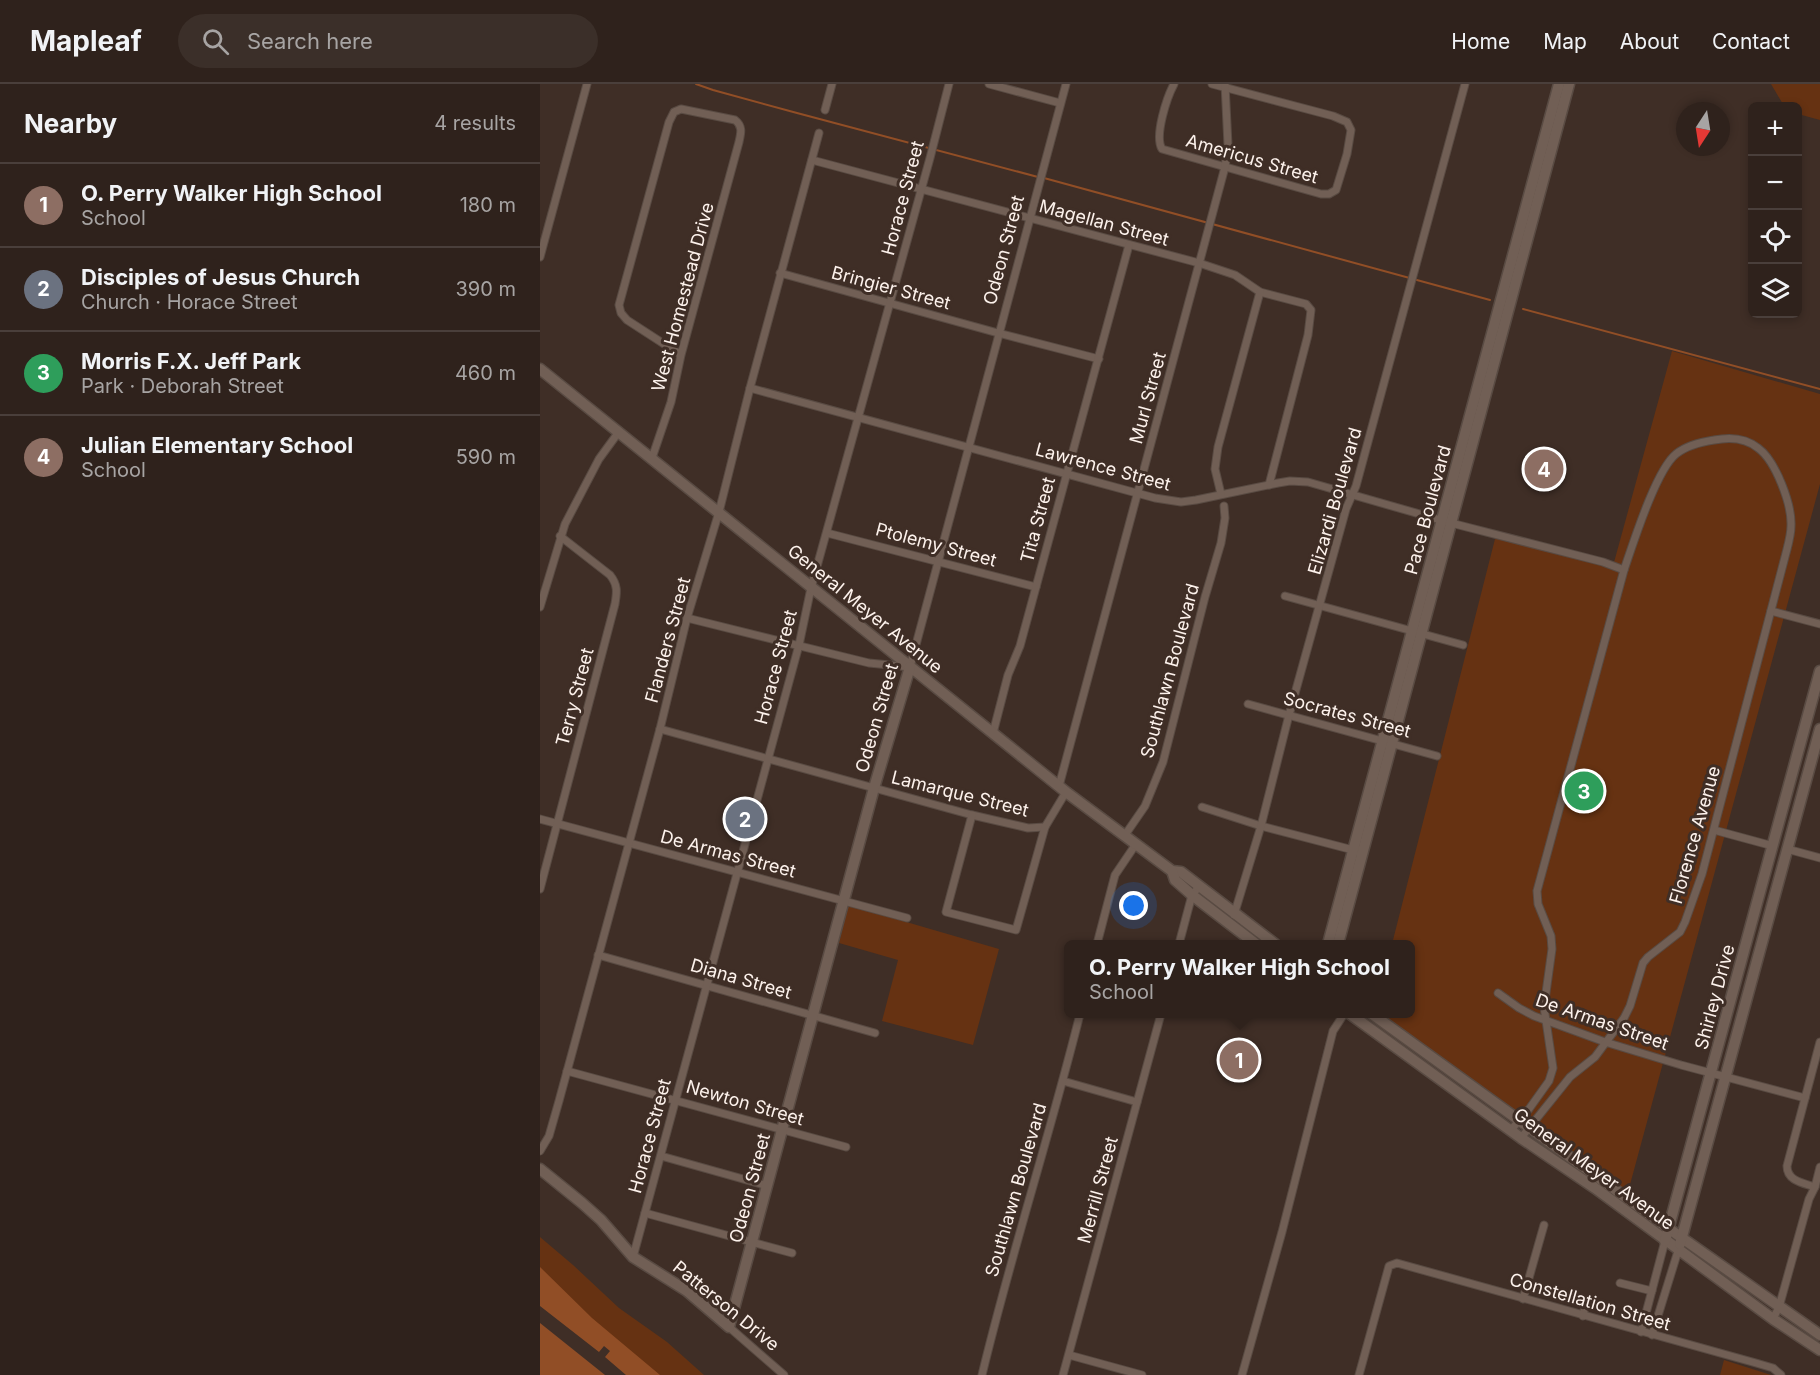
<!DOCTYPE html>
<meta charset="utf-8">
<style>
:root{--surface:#2f221c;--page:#3b2f29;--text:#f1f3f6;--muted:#a7a4a3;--line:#4a3f3b;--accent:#8c9099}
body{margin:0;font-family:Inter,sans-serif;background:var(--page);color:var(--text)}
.controls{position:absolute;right:18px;top:18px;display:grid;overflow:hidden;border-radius:9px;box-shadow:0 3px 9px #0003}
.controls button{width:54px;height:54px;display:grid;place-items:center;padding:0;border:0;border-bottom:2px solid var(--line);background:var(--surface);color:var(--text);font:30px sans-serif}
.compass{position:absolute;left:1136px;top:18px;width:54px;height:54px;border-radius:50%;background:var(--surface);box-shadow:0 3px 9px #0003;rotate:192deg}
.you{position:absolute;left:594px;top:822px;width:21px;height:21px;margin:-15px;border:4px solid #fff;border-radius:50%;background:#1a73e8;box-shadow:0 0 0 9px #1a73e833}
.badge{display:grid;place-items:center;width:39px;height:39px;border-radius:50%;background:var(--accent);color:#fff;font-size:20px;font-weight:700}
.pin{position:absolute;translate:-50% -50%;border:3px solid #fff;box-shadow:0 2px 6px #0006}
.popup{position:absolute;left:524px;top:856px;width:351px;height:78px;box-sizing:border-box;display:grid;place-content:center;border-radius:9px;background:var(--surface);filter:drop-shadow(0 2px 4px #0005);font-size:20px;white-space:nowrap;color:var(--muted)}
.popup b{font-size:22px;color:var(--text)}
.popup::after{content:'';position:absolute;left:50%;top:100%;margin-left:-12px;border:12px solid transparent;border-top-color:var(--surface)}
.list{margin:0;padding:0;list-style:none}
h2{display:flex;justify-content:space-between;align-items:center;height:78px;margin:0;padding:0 24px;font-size:26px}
h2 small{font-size:20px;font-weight:400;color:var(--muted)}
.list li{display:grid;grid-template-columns:39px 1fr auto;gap:18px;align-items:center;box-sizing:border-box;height:84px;padding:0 24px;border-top:2px solid var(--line)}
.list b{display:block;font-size:22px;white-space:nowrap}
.list p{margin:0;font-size:20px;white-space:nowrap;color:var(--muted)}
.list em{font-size:20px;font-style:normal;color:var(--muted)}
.icon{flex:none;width:33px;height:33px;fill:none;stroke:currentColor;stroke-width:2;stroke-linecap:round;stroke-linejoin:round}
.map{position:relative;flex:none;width:1280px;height:1291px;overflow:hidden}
header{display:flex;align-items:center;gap:36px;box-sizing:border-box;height:84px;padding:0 30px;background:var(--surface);border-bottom:2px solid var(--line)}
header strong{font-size:28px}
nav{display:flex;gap:33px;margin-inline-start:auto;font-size:21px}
.search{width:420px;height:54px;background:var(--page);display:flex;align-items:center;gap:15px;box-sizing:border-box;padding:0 21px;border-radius:33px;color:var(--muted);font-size:22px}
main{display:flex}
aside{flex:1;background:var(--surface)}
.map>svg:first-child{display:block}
.green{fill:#663212}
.water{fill:#914e26}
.pier{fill:#3f2e26}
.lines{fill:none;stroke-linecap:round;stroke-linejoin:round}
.stream{stroke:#914e26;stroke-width:2}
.street-casing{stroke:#594b43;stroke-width:9}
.secondary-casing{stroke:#594b43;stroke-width:13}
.street{stroke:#715f55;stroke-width:7}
.secondary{stroke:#715f55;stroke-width:10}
.labels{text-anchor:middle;stroke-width:6;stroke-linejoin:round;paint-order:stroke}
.street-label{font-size:18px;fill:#fdf2ec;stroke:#3f2e26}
</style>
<header>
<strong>Mapleaf</strong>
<div class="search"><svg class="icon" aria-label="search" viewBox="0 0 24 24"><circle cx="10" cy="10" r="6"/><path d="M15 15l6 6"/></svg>Search here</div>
<nav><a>Home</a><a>Map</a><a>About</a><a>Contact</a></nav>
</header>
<main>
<aside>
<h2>Nearby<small>4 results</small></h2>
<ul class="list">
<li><span class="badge" style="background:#8d6e63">1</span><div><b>O. Perry Walker High School</b><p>School</p></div><em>180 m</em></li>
<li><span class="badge" style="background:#6b7280">2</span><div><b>Disciples of Jesus Church</b><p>Church · Horace Street</p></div><em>390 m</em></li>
<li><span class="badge" style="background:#2e9e5b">3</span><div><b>Morris F.X. Jeff Park</b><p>Park · Deborah Street</p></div><em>460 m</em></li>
<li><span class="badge" style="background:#8d6e63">4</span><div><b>Julian Elementary School</b><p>School</p></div><em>590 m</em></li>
</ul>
</aside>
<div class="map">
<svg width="1280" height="1291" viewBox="0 0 1280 1291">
<rect width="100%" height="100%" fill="#3f2e26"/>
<g class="green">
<path d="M1231,0H1280V36L1258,30V22H1244Z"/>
<path d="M1132,267L1280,310V400L1088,1108L834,931V930H870V860H852L956,451L1073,482Z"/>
<path d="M308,821L459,865L433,961L342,937L358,876L299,859Z"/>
<path d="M0,1153L33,1181L79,1224L127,1258L164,1291H112L0,1188Z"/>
<path d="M1184,1276L1231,1291H1180Z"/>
</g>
<path class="water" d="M0,1183L52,1234L120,1291H0Z"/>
<path class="pier" d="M0,1222L59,1268L64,1262L70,1267L65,1273L86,1291H65L0,1239Z"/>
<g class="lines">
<g class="stream">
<path d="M156,0L173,6L257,29L498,93"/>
<path d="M504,94L950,216"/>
<path d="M983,225L1280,305"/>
</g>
<g class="street-casing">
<g id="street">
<path d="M449,0L520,19"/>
<path d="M634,0C627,13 614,52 622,65L781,110H789L796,106L807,70L811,46L807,38L793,32L672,0"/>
<path d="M285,26L292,0"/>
<path d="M272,76L659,179L695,191L720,208L766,220L771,226L768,251L729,401"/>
<path d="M0,173L47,0"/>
<path d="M240,189L458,249L559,275"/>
<path d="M210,304L615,414L641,418L656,416L738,399L750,397L768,398L911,439L1063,478L1084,486"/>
<path d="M112,374L131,318L141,271L199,58C201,49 203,42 195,36L141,25L134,28L129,38L79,221L81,229L87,236L141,271"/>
<path d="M681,410L675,385L678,363L720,208"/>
<path d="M287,449L496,503"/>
<path d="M745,512L923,561"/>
<path d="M0,523L25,440L59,375L78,349"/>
<path d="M1231,527L1280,540"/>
<path d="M147,534L329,579L370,583L526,0"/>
<path d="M708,620L897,672"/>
<path d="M120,645L432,731L488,744L505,743"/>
<path d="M453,649L468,591L480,562L496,503L589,161"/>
<path d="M519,702L685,83L688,61L685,0"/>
<path d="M662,723L721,742L817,767"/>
<path d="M432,731L406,828L476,846L505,743L526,708"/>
<path d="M0,735L367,834"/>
<path d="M1174,746L1233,762"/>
<path d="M585,751L605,722L623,678L665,513L681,459L685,434L684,422"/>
<path d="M1247,765L1280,774"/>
<path d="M0,805L75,520C77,508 78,501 70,491L20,452"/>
<path d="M694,831L721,742L749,631L806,425L816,402L925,0"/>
<path d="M557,860L575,791L596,760"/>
<path d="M639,860L652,811L659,803"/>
<path d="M58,871L335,949"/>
<path d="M958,909L979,924L994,932L1065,958L1141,981L1265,1014"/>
<path d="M27,987L306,1063"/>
<path d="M523,997L597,1018"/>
<path d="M971,1046L989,1025L1009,997L1013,984L1004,923L1012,865L1011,852L998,820L997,807L1084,486C1093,460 1116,386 1136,370C1147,361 1161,358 1174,356C1189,353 1206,354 1218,364C1236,377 1252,421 1251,442C1251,451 1248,461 1246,469L1162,790L1145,838L1140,848L1108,873L1103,879L1090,922L1084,934L1055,973L1030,993L981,1054"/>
<path d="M0,1067L9,1052L19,1017L120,645L147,534L179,428L210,304L279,49"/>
<path d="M121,1072L228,1102"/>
<path d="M1275,1103C1263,1099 1247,1097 1247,1082L1280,958"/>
<path d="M105,1129L252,1169"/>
<path d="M93,1173L259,561L271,504L390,74L409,0"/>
<path d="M1080,1199L1112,1207"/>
<path d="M987,1201L1044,1217L1045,1222L1043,1232"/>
<path d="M983,1215L1004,1141"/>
<path d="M1233,1235L1239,1223L1269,1115L1275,1103L1280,1083"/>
<path d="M189,1243L244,1291"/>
<path d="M1101,1248L1125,1157"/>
<path d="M1112,1251L1138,1167"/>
<path d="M529,1271L602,1291"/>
<path d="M442,1291C471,1170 510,1051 540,930"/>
<path d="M523,1291L621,930"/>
<path d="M702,1291L742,1148L791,955L793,947L804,930"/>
<path d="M819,1291L849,1182L857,1179L1216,1279L1233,1284L1241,1291"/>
</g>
</g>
<g class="secondary-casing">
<g id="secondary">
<path d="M0,285L526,708L632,787L641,788L735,860"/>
<path d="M632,787L635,796L652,811L716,860"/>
<path d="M788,860L1019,0"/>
<path d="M798,860L1029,0"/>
<path d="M810,930L981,1054L1055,1104L1233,1235L1280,1266"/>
<path d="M832,930L1142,1154L1280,1251"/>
<path d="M0,1085L42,1119L61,1136L93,1173L147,1207L189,1243L334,704L370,583"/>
<path d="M1125,1157L1280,587"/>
<path d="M1140,1160L1280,645"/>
</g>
</g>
<use href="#street" class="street"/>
<use href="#secondary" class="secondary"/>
</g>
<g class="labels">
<g class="street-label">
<text transform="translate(712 75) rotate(16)" y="6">Americus Street</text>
<text transform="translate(363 114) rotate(-75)" y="6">Horace Street</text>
<text transform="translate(564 139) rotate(15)" y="6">Magellan Street</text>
<text transform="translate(464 166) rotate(-75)" y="6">Odeon Street</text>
<text transform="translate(351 204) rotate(15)" y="6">Bringier Street</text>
<text transform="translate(143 213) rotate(-75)" y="6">West Homestead Drive</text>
<text transform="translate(608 314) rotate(-75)" y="6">Murl Street</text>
<text transform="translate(563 383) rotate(15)" y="6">Lawrence Street</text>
<text transform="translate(795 417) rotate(-74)" y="6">Elizardi Boulevard</text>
<text transform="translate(888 426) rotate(-75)" y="6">Pace Boulevard</text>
<text transform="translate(498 436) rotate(-75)" y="6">Tita Street</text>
<text transform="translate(396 461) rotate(15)" y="6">Ptolemy Street</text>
<text transform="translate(325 525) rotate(39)" y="6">General Meyer Avenue</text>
<text transform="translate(128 556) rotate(-75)" y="6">Flanders Street</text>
<text transform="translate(236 583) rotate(-75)" y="6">Horace Street</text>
<text transform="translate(630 587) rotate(-75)" y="6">Southlawn Boulevard</text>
<text transform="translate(35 613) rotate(-75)" y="6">Terry Street</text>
<text transform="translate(807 631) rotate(15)" y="6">Socrates Street</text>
<text transform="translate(337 634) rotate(-74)" y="6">Odeon Street</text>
<text transform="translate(420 710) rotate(14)" y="6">Lamarque Street</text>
<text transform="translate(1155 751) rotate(-74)" y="6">Florence Avenue</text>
<text transform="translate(188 770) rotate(15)" y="6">De Armas Street</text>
<text transform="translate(201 895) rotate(16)" y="6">Diana Street</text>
<text transform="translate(1175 913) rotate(-75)" y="6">Shirley Drive</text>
<text transform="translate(1062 938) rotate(19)" y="6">De Armas Street</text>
<text transform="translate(205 1019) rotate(16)" y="6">Newton Street</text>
<text transform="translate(110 1052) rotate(-75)" y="6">Horace Street</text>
<text transform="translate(1054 1085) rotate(36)" y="6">General Meyer Avenue</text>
<text transform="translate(210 1104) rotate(-75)" y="6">Odeon Street</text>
<text transform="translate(476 1106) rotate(-74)" y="6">Southlawn Boulevard</text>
<text transform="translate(558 1106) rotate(-75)" y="6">Merrill Street</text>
<text transform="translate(1050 1218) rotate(16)" y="6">Constellation Street</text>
<text transform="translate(186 1222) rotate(39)" y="6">Patterson Drive</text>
</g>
</g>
</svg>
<div class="controls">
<button>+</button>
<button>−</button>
<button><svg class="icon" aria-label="locate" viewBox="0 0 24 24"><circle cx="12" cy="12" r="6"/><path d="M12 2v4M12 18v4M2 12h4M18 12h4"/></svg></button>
<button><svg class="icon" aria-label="layers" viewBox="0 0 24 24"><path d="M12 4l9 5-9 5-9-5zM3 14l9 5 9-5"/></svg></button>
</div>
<svg class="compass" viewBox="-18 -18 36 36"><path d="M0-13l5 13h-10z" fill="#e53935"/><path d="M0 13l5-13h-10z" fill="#a7a4a3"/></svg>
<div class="you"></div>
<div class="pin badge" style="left:699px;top:976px;background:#8d6e63">1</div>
<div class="popup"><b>O. Perry Walker High School</b>School</div>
<div class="pin badge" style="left:205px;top:735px;background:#6b7280">2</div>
<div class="pin badge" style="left:1044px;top:707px;background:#2e9e5b">3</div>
<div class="pin badge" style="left:1004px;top:385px;background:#8d6e63">4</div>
</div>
</main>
